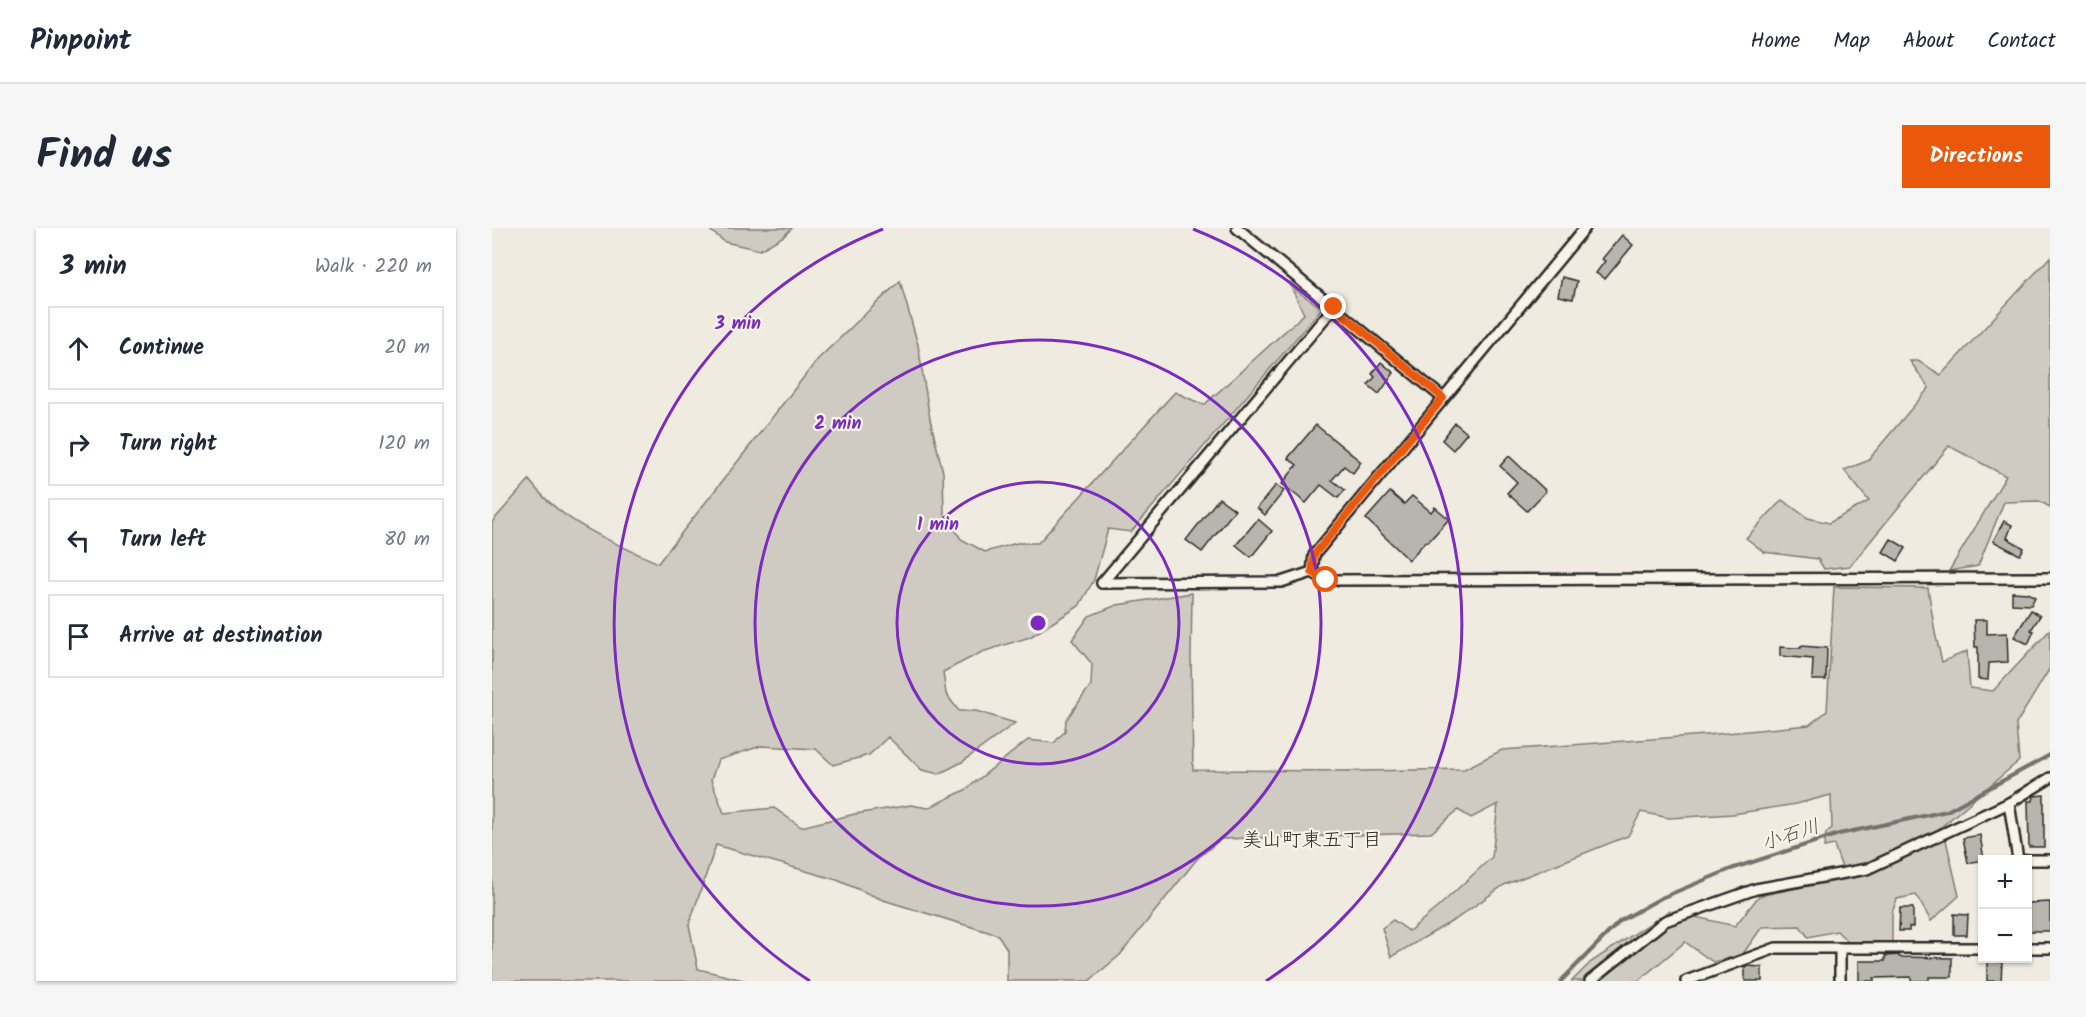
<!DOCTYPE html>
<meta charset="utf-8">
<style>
:root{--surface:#fff;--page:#f6f6f7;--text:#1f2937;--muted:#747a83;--line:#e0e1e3;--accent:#ea580c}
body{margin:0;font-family:Kalam,"Klee One",sans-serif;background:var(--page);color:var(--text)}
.controls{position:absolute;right:18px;bottom:18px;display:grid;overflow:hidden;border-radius:0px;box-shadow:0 2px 4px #0004}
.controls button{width:54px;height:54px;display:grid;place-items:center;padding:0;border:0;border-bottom:2px solid var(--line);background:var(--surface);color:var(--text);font:30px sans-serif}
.stop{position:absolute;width:18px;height:18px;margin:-14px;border:4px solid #ea580c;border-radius:50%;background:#fff}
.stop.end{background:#ea580c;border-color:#fff;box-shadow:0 2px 6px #0008}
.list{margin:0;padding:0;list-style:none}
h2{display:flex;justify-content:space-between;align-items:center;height:78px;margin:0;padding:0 24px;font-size:26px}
h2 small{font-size:20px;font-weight:400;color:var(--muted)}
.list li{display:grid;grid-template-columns:39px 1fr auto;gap:18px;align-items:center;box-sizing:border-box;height:84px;margin:0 12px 12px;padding:0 12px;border:2px solid var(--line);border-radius:0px}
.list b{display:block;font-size:22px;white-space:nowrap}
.list em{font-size:20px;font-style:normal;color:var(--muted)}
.icon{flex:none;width:33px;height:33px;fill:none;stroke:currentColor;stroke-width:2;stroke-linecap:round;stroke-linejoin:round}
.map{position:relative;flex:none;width:1558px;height:753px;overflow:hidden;border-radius:0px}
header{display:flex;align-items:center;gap:36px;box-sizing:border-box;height:84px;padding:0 30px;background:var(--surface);border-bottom:2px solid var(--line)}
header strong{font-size:28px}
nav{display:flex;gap:33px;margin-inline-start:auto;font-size:21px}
.intro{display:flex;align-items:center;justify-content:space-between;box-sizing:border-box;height:144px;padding:0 36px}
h1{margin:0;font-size:42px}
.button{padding:15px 27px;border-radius:0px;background:var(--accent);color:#fff;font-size:21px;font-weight:700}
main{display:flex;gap:36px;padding:0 36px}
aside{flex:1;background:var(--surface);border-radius:0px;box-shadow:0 2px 4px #0004}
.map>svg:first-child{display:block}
.green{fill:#cfcbc2;stroke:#7d7b76;stroke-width:1.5}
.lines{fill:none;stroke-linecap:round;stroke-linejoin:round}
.stream{stroke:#74726e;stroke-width:4}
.building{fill:#b8b5ae;stroke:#2b2b2b;stroke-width:1.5}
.minor-casing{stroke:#2b2b2b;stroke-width:14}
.minor{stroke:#f7f3e8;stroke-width:9}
.route{stroke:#ea580c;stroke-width:8}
.ring{fill:none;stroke:#7b2cbf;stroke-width:3}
.labels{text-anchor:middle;stroke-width:4.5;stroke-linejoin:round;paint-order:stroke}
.water-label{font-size:20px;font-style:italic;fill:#555552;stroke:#f7f3e8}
.neighbourhood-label{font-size:20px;fill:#2b2b2b;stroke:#f7f3e8}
.centre{fill:#7b2cbf;stroke:#f7f3e8;stroke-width:3}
.ring-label{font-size:18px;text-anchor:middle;font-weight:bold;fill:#7b2cbf;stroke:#f7f3e8;stroke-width:4.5;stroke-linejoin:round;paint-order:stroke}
</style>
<header>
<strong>Pinpoint</strong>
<nav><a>Home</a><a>Map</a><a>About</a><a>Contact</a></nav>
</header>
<div class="intro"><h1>Find us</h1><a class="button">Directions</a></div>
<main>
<aside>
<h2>3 min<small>Walk · 220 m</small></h2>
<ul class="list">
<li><svg class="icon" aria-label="ahead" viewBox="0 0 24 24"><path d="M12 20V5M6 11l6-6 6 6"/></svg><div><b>Continue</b></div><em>20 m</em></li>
<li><svg class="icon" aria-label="right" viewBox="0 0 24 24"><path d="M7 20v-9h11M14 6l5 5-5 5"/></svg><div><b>Turn right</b></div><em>120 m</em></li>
<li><svg class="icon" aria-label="left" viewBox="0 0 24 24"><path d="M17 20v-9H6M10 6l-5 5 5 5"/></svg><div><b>Turn left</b></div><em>80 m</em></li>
<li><svg class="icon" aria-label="arrive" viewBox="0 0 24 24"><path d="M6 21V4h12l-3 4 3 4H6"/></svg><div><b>Arrive at destination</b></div></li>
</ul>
</aside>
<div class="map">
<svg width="1558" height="753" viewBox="0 0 1558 753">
<rect width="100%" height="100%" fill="#efebe0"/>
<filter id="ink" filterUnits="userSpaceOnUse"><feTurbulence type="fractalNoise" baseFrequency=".0167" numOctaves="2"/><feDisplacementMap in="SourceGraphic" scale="12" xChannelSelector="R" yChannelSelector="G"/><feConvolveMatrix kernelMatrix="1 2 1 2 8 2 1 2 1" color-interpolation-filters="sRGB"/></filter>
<g filter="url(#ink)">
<g class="green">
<path d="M215,0H300L292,8L268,22L233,14Z"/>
<path d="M1558,29V279L1547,273L1512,274L1486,338L1457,343L1514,248L1457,218L1358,338L1332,341L1326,331L1272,324L1254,310L1290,272L1316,290L1337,295L1377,273L1352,242L1375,233L1437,160L1418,133H1426L1449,147Z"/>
<path d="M408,53L426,117L438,191L451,244L452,285L469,311L493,324L525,315H546L683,164L712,177L812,86L799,59L830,80L639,304L616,301L602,352L587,378L538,409L490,424L451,444L454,466L467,483H484L523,495L470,534L447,546L430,542L396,509L377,527L341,537L324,521L269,518L226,532L219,552L232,585L282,580L309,599L363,586L419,577L436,580L473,562L536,512L562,515L573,503L574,492L599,457L600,436L580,412L597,388L625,377L700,365L699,430L701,542L872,543L972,541L1010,522L1214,507L1317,497L1335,483L1342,359L1436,360L1443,405L1450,434L1475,423L1478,460L1501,463L1558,402V440L1524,496L1527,533L1448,600L1454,612L1467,668L1439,693L1424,667L1405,671L1400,685V716H1358L1345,703L1316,709L1308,698L1270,699L1250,727L1221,734L1193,714L1146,753H1080L1099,734L1177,683L1243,698L1267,668L1357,649L1349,637L1342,617L1332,619L1334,605L1340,600L1339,567L1304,576L1241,586L1177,590L1149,584L1136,608L1012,657L964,691L899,729L890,700L901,692L917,703L946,679L1000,629L1006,576L979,590L966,582L939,605L729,611L705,631L628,727L597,753H515V721L506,707L391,672L345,652L224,617L197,697L206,741L255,753H0V294L37,252C68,294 120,314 166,335L326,131Z"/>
</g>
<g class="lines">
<path class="stream" d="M1069,753L1128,693L1169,670L1239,641L1347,606L1455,583L1558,527"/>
</g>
<g class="building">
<path d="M1130,7L1141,17L1113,51L1104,45L1113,33L1110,31Z"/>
<path d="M1070,49L1085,53L1081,71L1066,68Z"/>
<path d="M889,134L902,145L887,166L876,157L883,149L880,146Z"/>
<path d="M963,195L975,205L961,222L950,212Z"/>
<path d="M824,197L869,234L861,245L852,238L840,252L853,262L846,270L829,257L814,275L790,256L805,237L796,230Z"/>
<path d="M1017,228L1054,263L1035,283L1015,265L1025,254L1008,238Z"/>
<path d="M784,257L792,263L773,287L765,280Z"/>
<path d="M898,264L912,276L920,268L939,284L943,279L957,291L936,314L934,313L917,332L874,291Z"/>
<path d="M727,270L743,282L710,324L694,312Z"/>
<path d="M766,291L780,303L759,329L744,317Z"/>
<path d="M1512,293L1520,297L1515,310L1532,320L1528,327L1501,313Z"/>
<path d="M1399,311L1414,320L1406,333L1391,324Z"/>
<path d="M1520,364L1536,365L1543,369L1539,377L1520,376Z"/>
<path d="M1539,382L1548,388L1539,402L1542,403L1536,416L1522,409Z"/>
<path d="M1482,392H1495V406L1515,405L1516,434L1497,435L1496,452L1486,451V419H1483Z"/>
<path d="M1309,418L1335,420L1334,452H1320L1321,431L1288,428V419L1303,420H1309Z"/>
<path d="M1552,567V619H1537L1536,573H1541L1542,568Z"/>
<path d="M1488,607L1492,632L1476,635L1471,610Z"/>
<path d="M1558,674V703H1536V675Z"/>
<path d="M1408,680H1421V699H1417V703H1407Z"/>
<path d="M1462,686L1476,687L1475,707H1462Z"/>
<path d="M1407,727V729L1460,730V749H1437V753H1419V749L1382,750V753H1367V733H1393V728Z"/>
<path d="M1495,730H1506V734H1510L1509,753H1495Z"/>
<path d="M1253,738L1270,739V753H1253Z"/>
</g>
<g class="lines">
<g class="minor-casing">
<g id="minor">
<path d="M745,0L951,170"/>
<path d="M820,344L822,327L1093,0"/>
<path d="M610,355L789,354L820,344L834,352L1558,350"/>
<path d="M610,355L842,79"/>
<path d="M1517,575L1526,632"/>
<path d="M1536,632H1558"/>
<path d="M1348,720V753"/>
<path d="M1536,720H1558"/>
<path d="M1098,753L1173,693L1264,661L1375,641L1517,575L1558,550"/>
<path d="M1194,753L1284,720H1490"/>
</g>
</g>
<use href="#minor" class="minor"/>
</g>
</g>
<g class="lines" filter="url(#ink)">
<path class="route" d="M834,352L820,344L822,327L951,170L842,79"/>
</g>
<g class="ring">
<circle cx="546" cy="395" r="141"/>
<circle cx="546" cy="395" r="283"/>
<path d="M318 753A424 424 0 0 1 391 1M701 1A424 424 0 0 1 774 753"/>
</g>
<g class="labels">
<g class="water-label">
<text transform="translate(1298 606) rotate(-18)" y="7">小石川</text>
</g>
<g class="neighbourhood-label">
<text x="820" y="618">美山町東五丁目</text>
</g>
</g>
<circle cx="546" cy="395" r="9" class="centre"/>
<g class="ring-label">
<text x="246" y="101">3 min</text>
<text x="346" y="201">2 min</text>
<text x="446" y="302">1 min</text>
</g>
</svg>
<div class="controls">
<button>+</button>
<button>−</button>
</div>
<div class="stop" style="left:834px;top:352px"></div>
<div class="stop end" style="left:842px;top:79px"></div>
</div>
</main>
